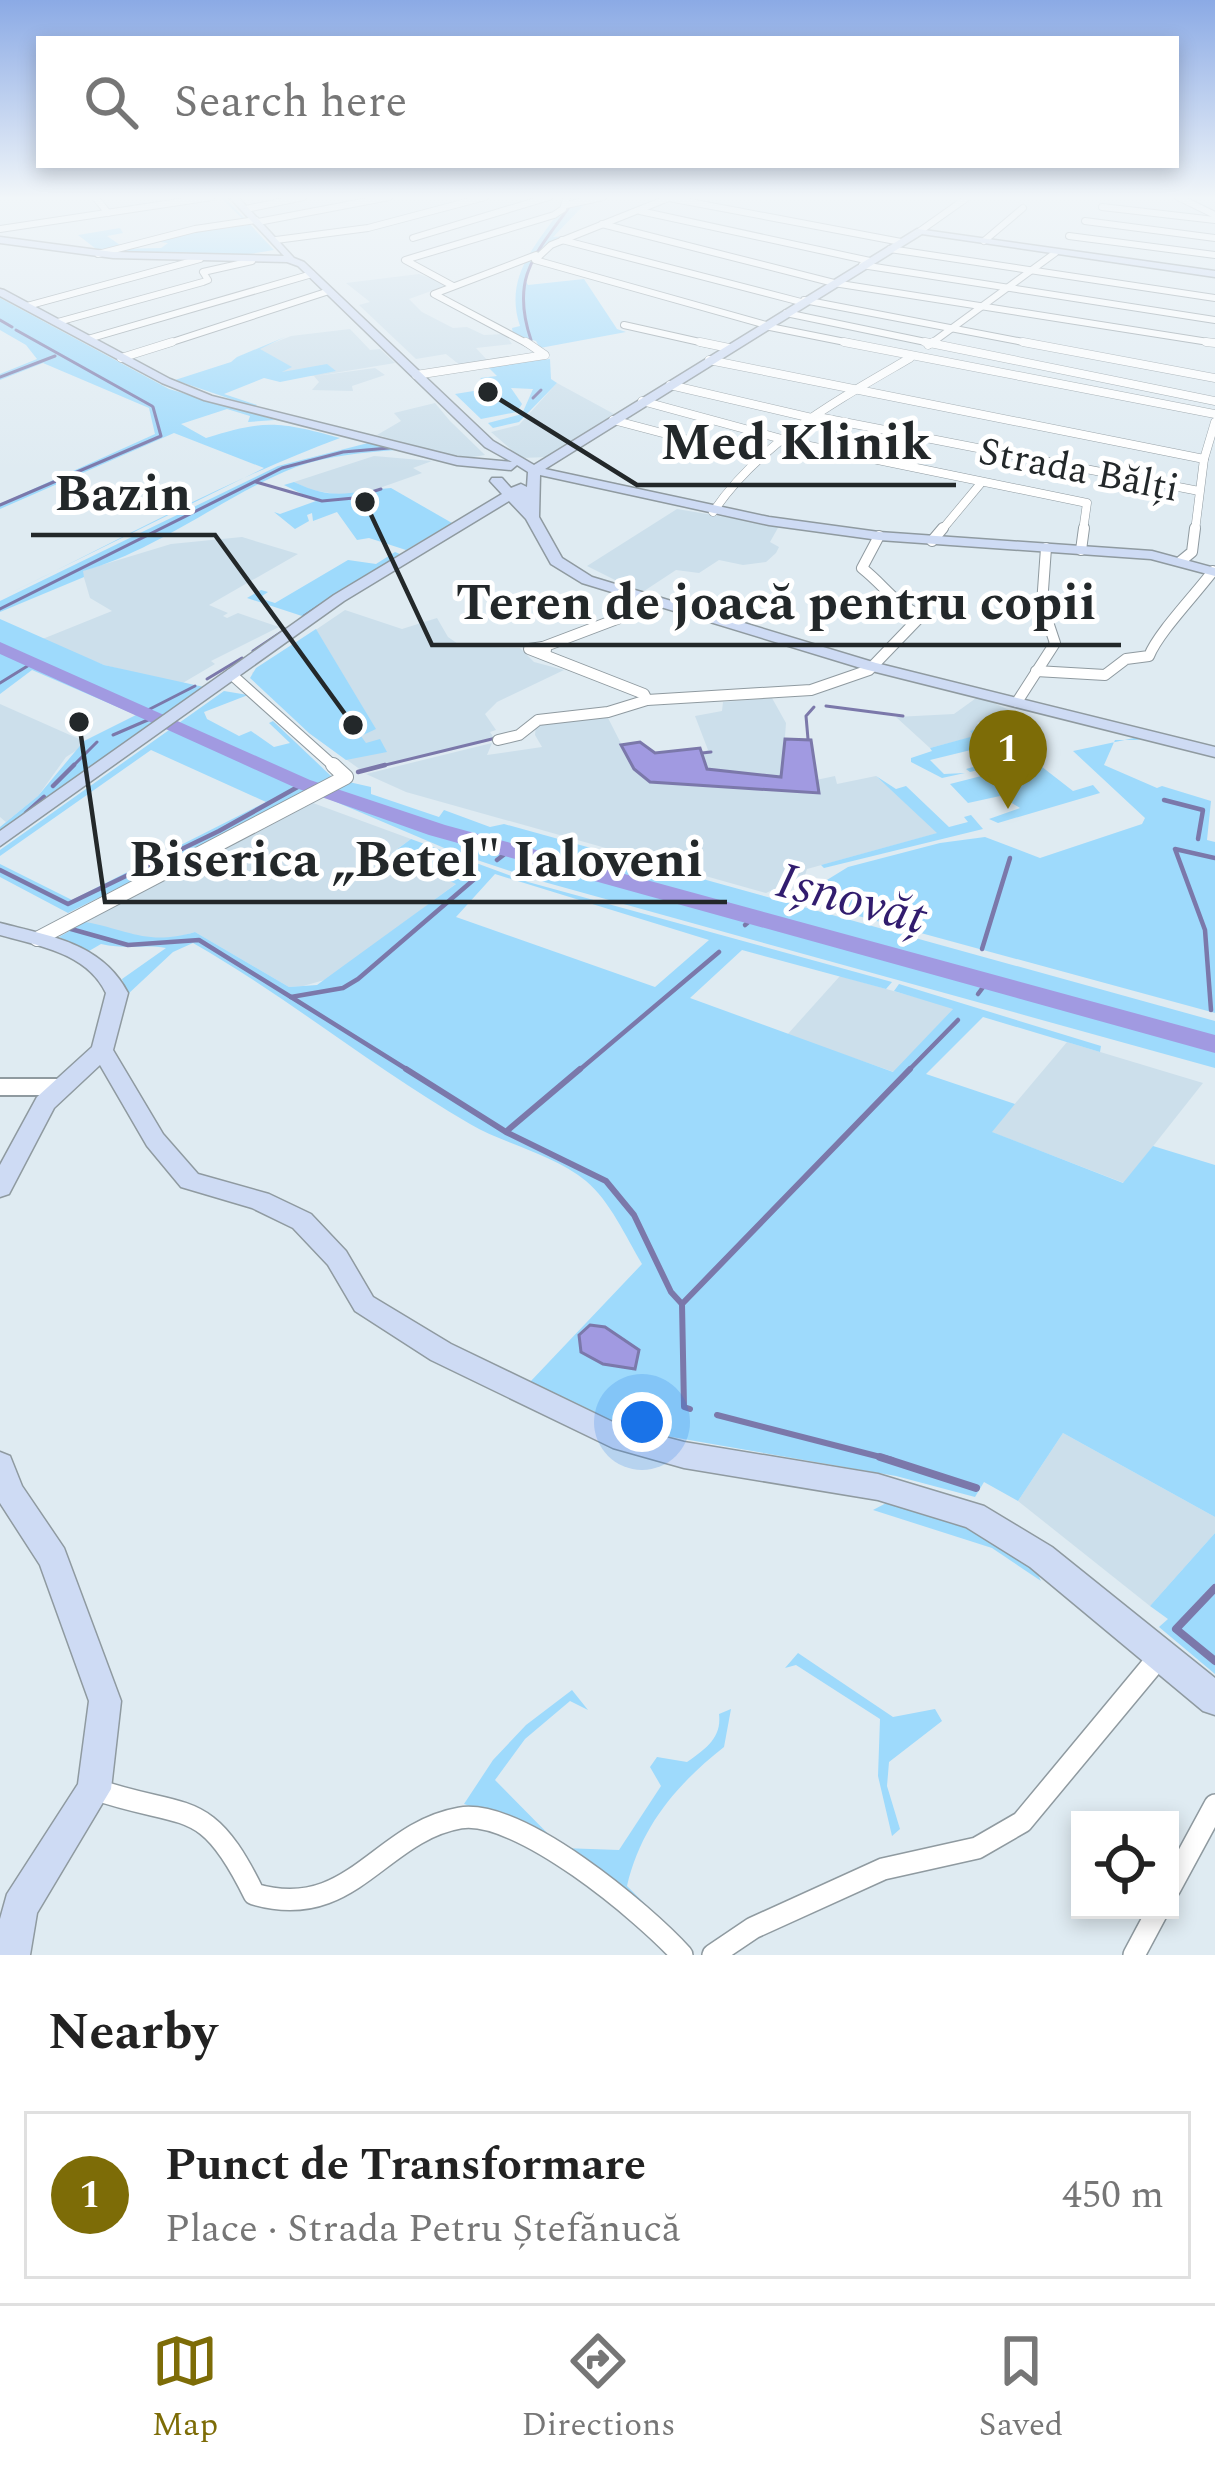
<!DOCTYPE html>
<meta charset="utf-8">
<style>
:root{--surface:#fff;--page:#f2f2f2;--text:#222;--muted:#767676;--line:#e0e0e0;--accent:#7d6c07}
body{margin:0;font-family:Spectral,serif;background:var(--page);color:var(--text)}
.controls{position:absolute;right:36px;bottom:36px;display:grid;overflow:hidden;border-radius:0px;box-shadow:0 6px 18px #0003}
.controls button{width:108px;height:108px;display:grid;place-items:center;padding:0;border:0;border-bottom:3px solid var(--line);background:var(--surface);color:var(--text);font:60px sans-serif}
.you{position:absolute;left:642px;top:1422px;width:42px;height:42px;margin:-30px;border:9px solid #fff;border-radius:50%;background:#1a73e8;box-shadow:0 0 0 18px #1a73e833}
.badge{display:grid;place-items:center;width:78px;height:78px;border-radius:50%;background:var(--accent);color:#fff;font-size:39px;font-weight:700}
.pin{position:absolute;translate:-50% -99px;filter:drop-shadow(0 3px 6px #0008)}
.pin::after{content:'';position:absolute;top:63px;width:42px;height:36px;background:inherit;clip-path:polygon(0 0,100% 0,50% 100%)}
.list{margin:0;padding:0;list-style:none}
h2{display:flex;justify-content:space-between;align-items:center;height:156px;margin:0;padding:0 48px;font-size:51px}
h2 small{font-size:39px;font-weight:400;color:var(--muted)}
.list li{display:grid;grid-template-columns:78px 1fr auto;gap:36px;align-items:center;box-sizing:border-box;height:168px;margin:0 24px 24px;padding:0 24px;border:3px solid var(--line);border-radius:0px}
.list b{display:block;font-size:45px;white-space:nowrap}
.list p{margin:0;font-size:39px;white-space:nowrap;color:var(--muted)}
.list em{font-size:39px;font-style:normal;color:var(--muted)}
.icon{flex:none;width:66px;height:66px;fill:none;stroke:currentColor;stroke-width:2;stroke-linecap:round;stroke-linejoin:round}
.map{position:relative;flex:none;width:1215px;height:1955px;overflow:hidden}
.search{position:absolute;background:var(--surface);box-shadow:0 6px 18px #0003;left:36px;right:36px;top:36px;height:132px;display:flex;align-items:center;gap:30px;box-sizing:border-box;padding:0 42px;border-radius:0px;color:var(--muted);font-size:45px}
.sheet{height:348px;background:var(--surface)}
nav{display:flex;justify-content:space-around;align-items:center;box-sizing:border-box;height:168px;border-top:3px solid var(--line);background:var(--surface);font-size:33px;color:var(--muted)}
nav a{display:grid;justify-items:center;gap:6px}
nav .on{color:var(--accent)}
.map>svg:first-child{display:block}
.built{fill:#ccdfeb}
.green{fill:#9edafc;fill-rule:evenodd}
.water{fill:#a19ae1;stroke:#7b78aa;stroke-width:3}
.lines{fill:none;stroke-linecap:round;stroke-linejoin:round}
.stream-far3{stroke:#7b78aa;stroke-width:3}
.stream-far2{stroke:#7b78aa;stroke-width:4.5}
.stream-far1{stroke:#7b78aa;stroke-width:6}
.stream{stroke:#7b78aa;stroke-width:8}
.river{fill:#a19ae1;fill-rule:evenodd}
.street-far5-casing{stroke:#8f9aa0;stroke-width:8}
.street-far4-casing{stroke:#8f9aa0;stroke-width:9}
.street-far3-casing{stroke:#8f9aa0;stroke-width:12}
.street-far2-casing{stroke:#8f9aa0;stroke-width:16}
.street-far1-casing{stroke:#8f9aa0;stroke-width:20}
.street-casing{stroke:#8f9aa0;stroke-width:24}
.secondary-casing{stroke:#8f9aa0;stroke-width:3}
.street-far5{stroke:#fff;stroke-width:6}
.street-far4{stroke:#fff;stroke-width:8}
.street-far3{stroke:#fff;stroke-width:10}
.street-far2{stroke:#fff;stroke-width:14}
.street-far1{stroke:#fff;stroke-width:16}
.street{stroke:#fff;stroke-width:21}
.secondary{fill:#cedbf4;fill-rule:evenodd}
.labels{text-anchor:middle;stroke-width:10;stroke-linejoin:round;paint-order:stroke}
.far-street-label{font-size:39px;fill:#23282a;stroke:#fff}
.water-label{font-size:51px;font-style:italic;fill:#311c6e;stroke:#fff}
.leader{fill:none;stroke:#23282a;stroke-width:4.5}
.callout-dot{fill:#23282a;stroke:#fff;stroke-width:4.5}
.callout-label{font-size:51px;text-anchor:middle;font-weight:bold;fill:#23282a;stroke:#fff;stroke-width:10;stroke-linejoin:round;paint-order:stroke}
</style>
<div class="map">
<svg width="1215" height="1955" viewBox="0 0 1215 1955">
<rect width="100%" height="100%" fill="#dfebf2"/>
<g class="built">
<path d="M419,274L448,285L409,299L422,312L453,328L467,327L484,335L505,334L512,344L476,348L488,361L461,366L446,354L416,359L359,305L370,302L346,283Z"/>
<path d="M350,329L370,350L380,349L395,363L316,376L375,368L385,375L352,386L353,391L312,390L319,382L314,376L286,374L258,349L291,336Z"/>
<path d="M557,383L614,414L548,457L521,458L491,432L519,425Z"/>
<path d="M435,403L450,421L485,455L462,459L377,435L401,421L394,413Z"/>
<path d="M374,456L432,461L413,468L422,473L354,497L311,490L294,482Z"/>
<path d="M677,509L779,526L770,542L779,547L776,553L766,562L743,565L719,560L699,573L676,570L641,593L587,566Z"/>
<path d="M242,537L298,554L209,605L228,613L223,616L227,618L238,613L279,627L211,661L215,664L181,684L104,665L40,640L112,611L90,598L82,571L171,544Z"/>
<path d="M345,610L402,629L437,618L448,637L461,646L520,648L534,662L564,670L497,702L485,714L496,730L490,732L494,738L361,770L309,733L252,673Z"/>
<path d="M979,696L1009,710L977,723L980,727L971,731L976,736L930,748L896,717L954,714Z"/>
<path d="M772,698L786,723L782,777L706,769L702,752L708,750L695,716L722,711L723,702Z"/>
<path d="M0,704L88,743L66,757L38,796L6,822L0,817Z"/>
<path d="M607,716L634,769L650,782L819,791L816,780L835,776L837,784L876,776L938,833L807,869L805,875L766,893L406,792L366,774L492,743L487,755L542,747L535,735L536,724Z"/>
<path d="M313,803L411,839L393,852L457,883L328,979L303,986L289,987L195,932L168,940L138,939L85,922Z"/>
<path d="M840,976L954,1008L894,1072L787,1035Z"/>
<path d="M1067,1042L1203,1083L1124,1183L991,1132Z"/>
<path d="M1063,1433L1215,1517V1533L1150,1606L1018,1501Z"/>
</g>
<g class="green">
<path d="M220,197H224L229,202L274,250L244,255L100,252L78,235L120,228L123,233L107,236L120,245L116,249L161,248L168,243L154,241L245,221Z"/>
<path d="M569,197H581L578,204L584,205L553,237L568,236L536,254L525,280L528,285L584,279L617,329L626,332L540,348L536,341L513,334L512,328L520,326C502,272 542,240 569,197Z"/>
<path d="M0,298L169,389L275,420L248,422L250,416L227,409L181,424L206,438C266,419 280,422 340,438C224,481 112,544 0,598L264,468L174,433L0,509V504L155,434L149,408L43,363L0,380V374L37,359L26,345L0,330Z"/>
<path d="M285,337L260,349L292,367L282,372L327,364L336,371L280,382L264,378L224,394L257,405L254,407L175,380L231,362L237,357Z"/>
<path d="M550,359L551,379L557,383L519,422L493,428L488,423L522,414L533,389L511,388L522,404L517,412L481,419L455,394L492,388L480,378L497,376L487,366Z"/>
<path d="M368,443L396,450C361,453 330,455 296,467C228,493 159,550 83,571L84,577L0,612V601L278,466Z"/>
<path d="M294,482C336,502 351,491 391,488L452,523L406,550L369,538L357,540L337,512L313,521L312,513L307,515L309,521L295,529L274,512L280,514L316,501L284,485Z"/>
<path d="M395,552L400,554L302,616L247,598L261,590L268,592L259,598L275,603L348,560L376,564Z"/>
<path d="M0,619L104,665L204,687L0,836V827L38,796L84,741L136,715L32,670L0,694Z"/>
<path d="M316,629L376,729L361,736L366,743L380,739L387,752L346,760L309,733L250,678L256,668Z"/>
<path d="M224,691L248,695L204,712L207,719L239,736L251,731L274,747L290,743L269,723L273,721L331,776L328,783L68,913L0,877V864L72,900L266,802L151,750L0,856V850Z"/>
<path d="M988,725L1073,791L1093,785L1100,793L998,823L989,819L1020,808L1000,796L968,803L950,784L1005,770L1015,778L1027,775L1011,762L970,772L966,769L991,762L975,749L930,760L944,774L965,773L942,778L911,762V758L932,751L930,748L974,736L970,731Z"/>
<path d="M1134,738L1140,740H1115L1104,765L1157,788L1162,786L1211,801L1207,840L1215,842V1013L796,899L848,867L940,843L985,837L1040,858L1142,824L1145,818L1073,751Z"/>
<path d="M876,776L896,789L906,786L949,827L968,822L964,817L971,815L983,829L824,868L821,865L937,833Z"/>
<path d="M349,782L371,787V794L439,817L444,810L490,827L504,824L1215,1021V1068L537,880L456,853L322,796Z"/>
<path d="M411,839L528,882L892,982L886,989L742,950L690,998L893,1072L953,1009L894,991L899,984L1101,1046L1100,1052L983,1017L926,1074L1015,1104L992,1132L1123,1183L1153,1146L1215,1165V1517L1063,1433L1018,1501L984,1482L975,1497L896,1476L620,1428L530,1382L642,1264C626,1237 610,1201 586,1181C553,1154 506,1145 470,1124C375,1069 289,998 193,943L173,952L127,995L122,979L166,948C144,944 128,950 101,944L89,951L59,937L85,922C130,930 147,946 195,932L289,987L317,985L456,884L392,853ZM495,874L709,940L655,987L456,917Z"/>
<path d="M892,1500L954,1519L1036,1570L1041,1581L992,1548L873,1510Z"/>
<path d="M1215,1533V1674L1159,1627L1168,1619L1150,1606Z"/>
<path d="M798,1653L893,1717L935,1709L942,1721L889,1762L887,1786L900,1829L892,1836L878,1776L880,1719L796,1665L785,1668Z"/>
<path d="M572,1690L588,1710L570,1701L525,1739L495,1780L562,1848L619,1850L661,1786L650,1767L657,1757L687,1762C705,1749 722,1738 719,1714L731,1709L724,1747C677,1784 641,1826 627,1886L651,1910L502,1817L464,1804L493,1760L526,1725Z"/>
</g>
<g class="water">
<path d="M785,739L811,740L819,793L650,782L634,769L621,745L640,742L655,753L700,748L707,769L781,777Z"/>
<path d="M590,1325L605,1327L639,1350L635,1369L603,1364L581,1352L579,1335Z"/>
</g>
<g class="lines">
<g class="stream-far3">
<path d="M0,320L12,327"/>
<path d="M16,330L152,406"/>
<path d="M531,340C510,277 535,255 570,206"/>
<path d="M0,377L55,356"/>
<path d="M533,398L541,390"/>
<path d="M256,482L322,501L354,498"/>
<path d="M362,495L381,489"/>
<path d="M0,505L161,436L153,407"/>
<path d="M0,609L282,468L343,452L389,448"/>
<path d="M304,616L319,606"/>
<path d="M253,651L286,629"/>
<path d="M207,679L242,658"/>
<path d="M0,683L34,662"/>
<path d="M826,706L903,716"/>
<path d="M146,711L195,686"/>
<path d="M113,735L157,716"/>
<path d="M808,739L806,716L814,707"/>
<path d="M702,753L711,752"/>
<path d="M71,768L97,742"/>
<path d="M373,768L496,738"/>
</g>
<g class="stream-far2">
<path d="M358,772L385,765"/>
<path d="M53,786L74,765"/>
<path d="M1164,800L1203,810L1198,839"/>
<path d="M26,813L44,797"/>
<path d="M497,860L510,850"/>
<path d="M0,870L68,904L219,831L303,784"/>
<path d="M745,925L753,918"/>
<path d="M71,929L128,945L199,940L291,997L343,988L358,979L478,876"/>
<path d="M982,949L1010,858"/>
<path d="M978,994L987,982"/>
<path d="M291,997L411,1072"/>
<path d="M1211,1010L1205,930L1175,849L1215,858"/>
<path d="M577,1072L719,952"/>
<path d="M907,1072L958,1020"/>
</g>
<g class="stream-far1">
<path d="M406,1069L506,1132L606,1181L634,1215L671,1292L682,1304"/>
<path d="M508,1130L580,1069"/>
<path d="M690,1409L684,1407L682,1304L910,1069"/>
<path d="M717,1415L892,1460"/>
</g>
<g class="stream">
<path d="M880,1457L976,1488"/>
<path d="M1215,1588L1176,1629L1215,1661"/>
</g>
<path class="river" d="M0,642L310,780L445,825L1215,1035V1053L429,835L296,788L0,654Z"/>
<g class="street-far5-casing">
<g id="street-far5">
<path d="M95,197L108,213"/>
<path d="M671,197L551,245L535,260L766,325"/>
<path d="M1178,197L1215,215"/>
<path d="M669,198L901,242"/>
<path d="M566,205L603,197"/>
<path d="M1102,207L1215,220"/>
<path d="M246,209L303,197"/>
<path d="M640,211L870,261"/>
<path d="M1085,221L1215,238"/>
<path d="M258,222L389,197"/>
<path d="M602,224L834,283L1215,343"/>
<path d="M0,229L212,197"/>
<path d="M920,231L968,197"/>
<path d="M1069,236L1215,255"/>
<path d="M413,238L549,197"/>
<path d="M276,240L368,228L485,197"/>
<path d="M562,240L801,302"/>
<path d="M984,241L1023,208"/>
<path d="M890,249L1215,298"/>
<path d="M98,254L195,229L256,220"/>
<path d="M862,265L1215,320"/>
<path d="M453,286L405,260L554,215L563,209L567,197"/>
<path d="M804,300L1039,345"/>
<path d="M27,306L200,259"/>
<path d="M786,313L940,345"/>
<path d="M58,322L203,282L208,280L203,272L252,261"/>
<path d="M624,325L713,345"/>
<path d="M765,326L860,345"/>
<path d="M88,339L312,274"/>
<path d="M163,345L329,291"/>
<path d="M530,345L434,294L536,255"/>
<path d="M929,345L1055,253"/>
</g>
</g>
<g class="street-far4-casing">
<g id="street-far4">
<path d="M700,342L729,348"/>
<path d="M844,342L1215,414"/>
<path d="M925,342L1215,401"/>
<path d="M1023,342L1215,378"/>
<path d="M1206,342L1215,343"/>
<path d="M928,345L933,342"/>
<path d="M121,358L172,342"/>
<path d="M709,360L1204,459"/>
<path d="M416,375L545,355L526,342"/>
<path d="M670,385L816,419"/>
<path d="M642,401L800,444L1087,503L1083,531"/>
<path d="M818,417L1199,491"/>
<path d="M613,420L761,459"/>
<path d="M713,512C761,441 838,400 910,358"/>
<path d="M941,531L981,483"/>
<path d="M1195,531L1204,459L1215,422"/>
</g>
</g>
<g class="street-far3-casing">
<g id="street-far3">
<path d="M932,541L943,528"/>
<path d="M1081,550L1084,528"/>
<path d="M1181,561L1192,552L1195,528"/>
<path d="M543,647L617,619L642,597"/>
<path d="M541,653L546,650L543,647L529,649L644,694L647,700"/>
<path d="M1036,671L1105,675L1126,659L1149,656C1158,633 1195,595 1213,571"/>
<path d="M231,674L336,768"/>
<path d="M1017,702L1055,643L1042,604L1046,548"/>
<path d="M498,740L519,735L538,720L608,712L647,700L811,690L869,670L921,616C890,600 887,588 862,568L879,536"/>
</g>
</g>
<g class="street-far2-casing">
<path id="street-far2" d="M37,939L346,777L333,765"/>
</g>
<g class="street-far1-casing">
<path id="street-far1" d="M0,1087H60"/>
</g>
<g class="street-casing">
<g id="street">
<path d="M94,1789C187,1821 205,1794 254,1894C351,1923 379,1832 460,1818C519,1808 644,1913 682,1955"/>
<path d="M1170,1888L1215,1805"/>
<path d="M713,1955L753,1928L883,1869L977,1848L1022,1822L1159,1657"/>
<path d="M1134,1955L1158,1910"/>
</g>
</g>
<g class="secondary-casing">
<g id="secondary">
<path d="M229,197H238L294,258L304,262L493,441L534,465L917,229L1215,271V277L922,234L545,469L769,517L879,532L1152,551L1215,568V576L1151,559L879,540L769,525L540,475L539,517L562,558L592,577L876,663L1215,747V757L864,669L582,583L551,564L526,519L509,501L344,601L0,846V831L334,595L502,494L490,481L492,478H502L511,488L521,484L527,487L528,472L517,465L511,470L457,465L204,400L162,383L0,296V289L4,290L170,379L212,396L457,457L512,462L485,447L298,266L287,262L113,258L0,243V237L113,252L284,256Z"/>
<path d="M0,923C50,936 102,943 128,993L113,1050L163,1134L198,1174L269,1194L311,1214L346,1251L373,1297L451,1344L619,1425L684,1442L878,1474L984,1506L1052,1547L1215,1678V1715L1203,1711L1030,1567L966,1527L878,1500L684,1468L613,1448L431,1360L355,1311L328,1265L293,1228L252,1208L181,1187L147,1146L100,1065L54,1108L9,1194L0,1197V1165L37,1097L92,1047L106,993C87,953 39,946 0,935Z"/>
<path d="M0,1452L10,1456L22,1486L64,1548L121,1701L111,1789L37,1913L30,1955H0V1919L7,1894L78,1784L89,1701L40,1565L0,1503Z"/>
</g>
</g>
<use href="#street-far5" class="street-far5"/>
<use href="#street-far4" class="street-far4"/>
<use href="#street-far3" class="street-far3"/>
<use href="#street-far2" class="street-far2"/>
<use href="#street-far1" class="street-far1"/>
<use href="#street" class="street"/>
<use href="#secondary" class="secondary"/>
</g>
<linearGradient id="sky" x2="0" y2="1"><stop stop-color="#8baae5"/><stop offset="0.42" stop-color="#f1f6f9"/><stop offset="1" stop-color="#f1f6f9" stop-opacity="0"/></linearGradient>
<rect width="1215" height="471" fill="url(#sky)"/>
<g class="labels">
<g class="far-street-label">
<text transform="translate(1079 468) rotate(11)" y="14">Strada Bălți</text>
</g>
<g class="water-label">
<text transform="translate(852 897) rotate(15)" y="18">Ișnovăț</text>
</g>
</g>
<path class="leader" d="M488 392L637 485H956M353 725L215 535H31M365 502L432 645H1121M79 722L105 902H727"/>
<g class="callout-dot">
<circle cx="488" cy="392" r="12"/>
<circle cx="353" cy="725" r="12"/>
<circle cx="365" cy="502" r="12"/>
<circle cx="79" cy="722" r="12"/>
</g>
<g class="callout-label">
<text x="796" y="459">Med Klinik</text>
<text x="123" y="510">Bazin</text>
<text x="776" y="619">Teren de joacă pentru copii</text>
<text x="416" y="876">Biserica „Betel" Ialoveni</text>
</g>
</svg>
<div class="controls">
<button><svg class="icon" aria-label="locate" viewBox="0 0 24 24"><circle cx="12" cy="12" r="6"/><path d="M12 2v4M12 18v4M2 12h4M18 12h4"/></svg></button>
</div>
<div class="you"></div>
<div class="pin badge" style="left:1008px;top:809px">1</div>
<div class="search"><svg class="icon" aria-label="search" viewBox="0 0 24 24"><circle cx="10" cy="10" r="6"/><path d="M15 15l6 6"/></svg>Search here</div>
</div>
<section class="sheet">
<h2>Nearby<small></small></h2>
<ul class="list">
<li><span class="badge">1</span><div><b>Punct de Transformare</b><p>Place · Strada Petru Ștefănucă</p></div><em>450 m</em></li>
</ul>
</section>
<nav>
<a class="on"><svg class="icon" aria-label="map" viewBox="0 0 24 24"><path d="M3 6l6-2 6 2 6-2v14l-6 2-6-2-6 2zM9 4v14M15 6v14"/></svg>Map</a>
<a><svg class="icon" aria-label="directions" viewBox="0 0 24 24"><path d="M12 3l9 9-9 9-9-9zM9 14v-3h6M13 9l2 2-2 2"/></svg>Directions</a>
<a><svg class="icon" aria-label="saved" viewBox="0 0 24 24"><path d="M7 4h10v16l-5-4-5 4z"/></svg>Saved</a>
</nav>
